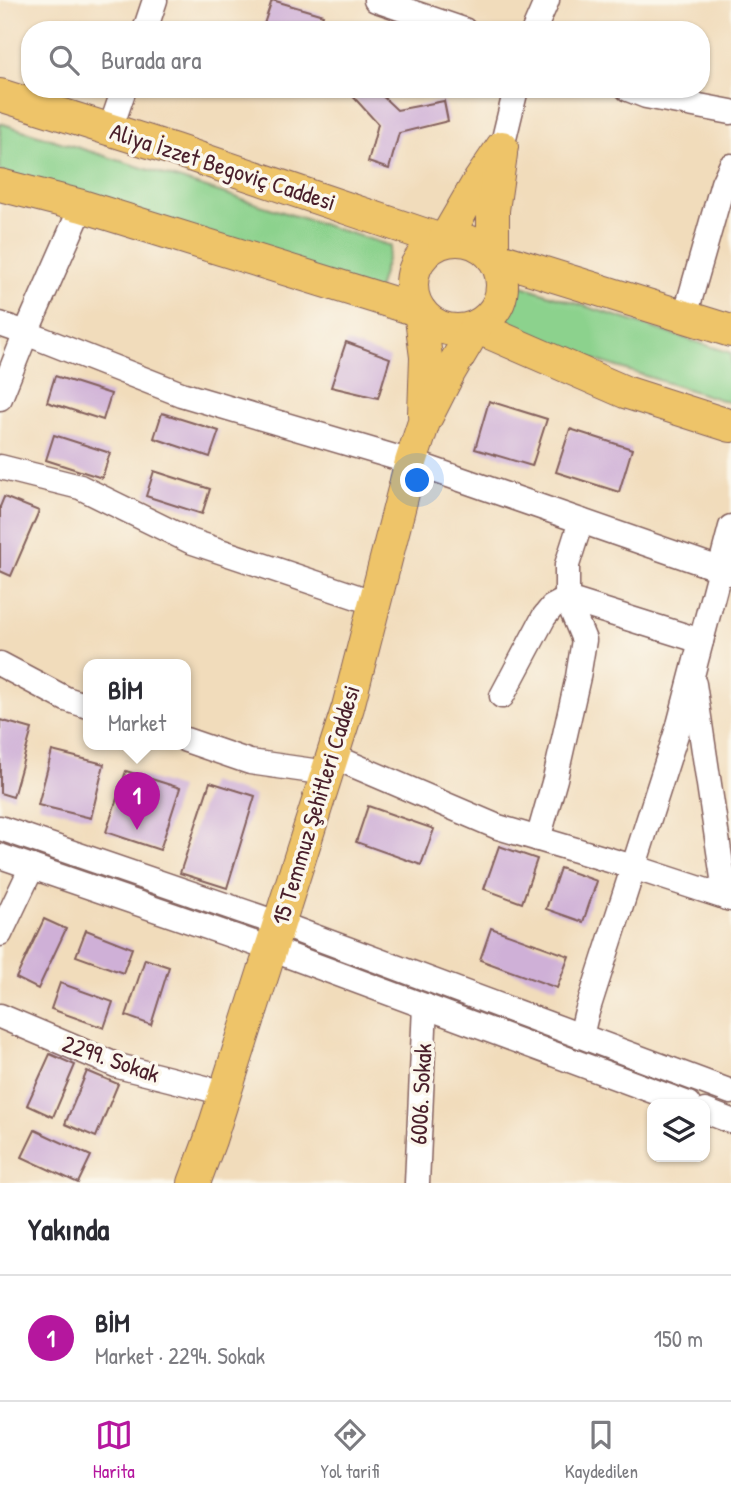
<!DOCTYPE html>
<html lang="tr">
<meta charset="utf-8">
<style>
:root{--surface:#fff;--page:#f2f2f3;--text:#2b2b33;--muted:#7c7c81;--line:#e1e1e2;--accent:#b5179e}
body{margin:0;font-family:"Patrick Hand",sans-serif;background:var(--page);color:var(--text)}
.controls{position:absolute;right:21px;bottom:21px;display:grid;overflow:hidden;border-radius:14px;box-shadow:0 2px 5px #0004}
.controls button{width:63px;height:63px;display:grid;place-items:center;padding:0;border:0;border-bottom:2px solid var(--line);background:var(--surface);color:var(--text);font:35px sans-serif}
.you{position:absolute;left:418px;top:481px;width:24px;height:24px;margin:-18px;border:5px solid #fff;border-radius:50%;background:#1a73e8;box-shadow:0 0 0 10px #1a73e833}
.badge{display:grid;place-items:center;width:46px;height:46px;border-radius:50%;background:var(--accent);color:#fff;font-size:23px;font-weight:700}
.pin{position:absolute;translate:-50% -58px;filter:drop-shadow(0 2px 4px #0008)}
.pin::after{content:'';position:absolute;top:37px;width:24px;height:21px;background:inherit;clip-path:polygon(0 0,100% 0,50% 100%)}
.popup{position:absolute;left:83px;top:659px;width:108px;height:91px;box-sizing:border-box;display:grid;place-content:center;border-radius:14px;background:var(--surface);filter:drop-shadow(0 2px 5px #0005);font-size:23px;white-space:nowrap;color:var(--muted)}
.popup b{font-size:26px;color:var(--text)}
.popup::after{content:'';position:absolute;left:50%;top:100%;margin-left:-14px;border:14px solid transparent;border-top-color:var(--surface)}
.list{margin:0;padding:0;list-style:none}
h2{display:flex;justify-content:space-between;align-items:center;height:91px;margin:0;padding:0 28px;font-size:30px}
h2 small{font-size:23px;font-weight:400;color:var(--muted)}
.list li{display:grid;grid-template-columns:46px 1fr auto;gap:21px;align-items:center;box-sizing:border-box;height:126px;padding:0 28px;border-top:2px solid var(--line)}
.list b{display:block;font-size:26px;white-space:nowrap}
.list p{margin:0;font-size:23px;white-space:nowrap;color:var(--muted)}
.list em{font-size:23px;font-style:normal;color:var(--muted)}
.icon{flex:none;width:38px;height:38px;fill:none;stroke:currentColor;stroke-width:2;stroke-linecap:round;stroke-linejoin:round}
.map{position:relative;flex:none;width:731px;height:1183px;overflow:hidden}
.search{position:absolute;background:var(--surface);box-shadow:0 2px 5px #0004;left:21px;right:21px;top:21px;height:77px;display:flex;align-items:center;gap:18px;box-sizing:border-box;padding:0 24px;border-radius:28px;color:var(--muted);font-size:26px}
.sheet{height:217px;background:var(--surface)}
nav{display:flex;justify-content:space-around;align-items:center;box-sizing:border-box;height:98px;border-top:2px solid var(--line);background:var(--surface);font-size:19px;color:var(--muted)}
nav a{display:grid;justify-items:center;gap:4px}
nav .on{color:var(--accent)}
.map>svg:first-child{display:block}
.green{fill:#8cd28d;stroke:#6b785c;stroke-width:2}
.building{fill:#cfb0d7}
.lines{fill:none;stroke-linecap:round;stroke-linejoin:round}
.minor-casing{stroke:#84615d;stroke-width:27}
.major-casing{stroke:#84615d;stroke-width:34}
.minor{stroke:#fff;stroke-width:24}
.major{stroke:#eec469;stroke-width:32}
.labels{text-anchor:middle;stroke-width:7;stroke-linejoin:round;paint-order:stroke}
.street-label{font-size:24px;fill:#4a1f2b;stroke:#fbf7ec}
</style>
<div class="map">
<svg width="731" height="1183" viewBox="0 0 731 1183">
<rect width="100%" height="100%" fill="#fbf7ec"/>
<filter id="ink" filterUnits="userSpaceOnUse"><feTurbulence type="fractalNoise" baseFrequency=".0143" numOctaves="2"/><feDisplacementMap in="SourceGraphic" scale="14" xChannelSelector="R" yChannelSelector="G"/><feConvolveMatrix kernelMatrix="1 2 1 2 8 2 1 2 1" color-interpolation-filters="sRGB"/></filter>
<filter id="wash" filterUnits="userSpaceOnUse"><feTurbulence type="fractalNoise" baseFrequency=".00686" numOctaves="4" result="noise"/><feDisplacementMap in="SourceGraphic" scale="28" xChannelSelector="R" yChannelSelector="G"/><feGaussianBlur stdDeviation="1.57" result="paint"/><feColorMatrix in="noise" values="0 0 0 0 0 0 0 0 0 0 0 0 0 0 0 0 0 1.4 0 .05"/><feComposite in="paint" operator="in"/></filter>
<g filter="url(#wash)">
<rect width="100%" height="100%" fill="#f1dcbb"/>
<g class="green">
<path d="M0,123L391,246L377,293L0,171Z"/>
<path d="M516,284L731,353V403L503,331Z"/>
</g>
<g id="blocks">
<g class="building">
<path d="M272,0L323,15L318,30H262Z"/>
<path d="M352,89H375L397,110L444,101L448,121L399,133L389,169L368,162L378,124L349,92Z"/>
<path d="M346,342L390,358L378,398L331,387Z"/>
<path d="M55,376L111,394L103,420L47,402Z"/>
<path d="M489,401L547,419L532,466L475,449Z"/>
<path d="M162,413L219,431L210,457L154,438Z"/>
<path d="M570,429L632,449L619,492L556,472Z"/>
<path d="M54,435L110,453L102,478L46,460Z"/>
<path d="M154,471L210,489L202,514L146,496Z"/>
<path d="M4,497L39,511L11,576L0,571V507Z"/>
<path d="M0,720L32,729L13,797L0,793Z"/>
<path d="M52,751L104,764L91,818L38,805Z"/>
<path d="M126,771L180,788L160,850L106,832Z"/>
<path d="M210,782L255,796L227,888L180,873Z"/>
<path d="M368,806L434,829L421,865L356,842Z"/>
<path d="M499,846L537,859L522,903L484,889Z"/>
<path d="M560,868L597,881L583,922L546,909Z"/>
<path d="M44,919L66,929L38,989L16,978Z"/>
<path d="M491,928L569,956L557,988L480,960Z"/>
<path d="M86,930L132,948L123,973L76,956Z"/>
<path d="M145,959L169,967L151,1025L126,1016Z"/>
<path d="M60,983L113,1002L104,1028L51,1009Z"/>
<path d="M50,1054L75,1065L53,1117L27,1105Z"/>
<path d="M87,1071L118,1084L96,1137L65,1124Z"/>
<path d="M35,1130L91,1156L78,1183L22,1157Z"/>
</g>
</g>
</g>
<g filter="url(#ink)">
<use href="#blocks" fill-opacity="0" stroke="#84615d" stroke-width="2"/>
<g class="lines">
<g class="minor-casing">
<g id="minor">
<path d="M376,0L464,30"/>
<path d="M145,30L155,0"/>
<path d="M534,30L547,0"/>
<path d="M628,89L646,96L731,112"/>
<path d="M110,130L124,89"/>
<path d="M502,147L516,89"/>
<path d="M685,316L723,183L731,166"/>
<path d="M0,324L26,333L181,394L411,462L731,573"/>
<path d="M0,398L26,333L82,206"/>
<path d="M0,467L80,487L190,541L375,603"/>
<path d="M0,664L66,699L88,706"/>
<path d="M694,684L726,898"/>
<path d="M502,696L544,617L552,607L567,599L701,641"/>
<path d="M186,740L250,762L327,773"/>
<path d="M332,756L498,827L633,867L731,899"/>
<path d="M0,828L280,924L731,1092"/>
<path d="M538,839L555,779L578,677L584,640L567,599V565L581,521"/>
<path d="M0,856L271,949L688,1104"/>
<path d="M0,934L32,867"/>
<path d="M0,1016L118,1066L225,1093"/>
<path d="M581,1036L586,1015L679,725L731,527"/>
<path d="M705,1111L731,1121"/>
<path d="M417,1183L425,1006"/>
</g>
</g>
<g class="major-casing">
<g id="major">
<path d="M0,95L175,150L444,241"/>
<path d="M0,185L82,206L420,311"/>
<circle cx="457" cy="285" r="45"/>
<path d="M444,241L477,184L502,147"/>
<path d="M493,257L731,331"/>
<path d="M493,257V210L501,154"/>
<path d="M420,311L426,357L424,414"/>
<path d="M476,327L625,392L731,426"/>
<path d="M194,1183L210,1140L348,707L411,462L424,422L450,371L476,327"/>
</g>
</g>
<use href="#minor" class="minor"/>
<use href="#major" class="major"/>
</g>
</g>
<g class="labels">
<g class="street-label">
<text transform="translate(223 167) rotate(18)" y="8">Aliya İzzet Begoviç Caddesi</text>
<text transform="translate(316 805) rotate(-73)" y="8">15 Temmuz Şehitleri Caddesi</text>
<text transform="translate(111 1059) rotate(19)" y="8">2299. Sokak</text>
<text transform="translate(421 1094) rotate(-87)" y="8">6006. Sokak</text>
</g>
</g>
</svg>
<div class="controls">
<button><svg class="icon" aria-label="layers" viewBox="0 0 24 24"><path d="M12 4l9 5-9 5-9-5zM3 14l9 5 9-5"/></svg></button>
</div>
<div class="you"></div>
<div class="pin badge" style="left:137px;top:830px">1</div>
<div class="popup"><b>BİM</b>Market</div>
<div class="search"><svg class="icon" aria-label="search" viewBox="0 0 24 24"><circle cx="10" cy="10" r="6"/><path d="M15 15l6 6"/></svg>Burada ara</div>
</div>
<section class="sheet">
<h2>Yakında<small></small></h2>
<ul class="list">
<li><span class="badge">1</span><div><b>BİM</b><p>Market · 2294. Sokak</p></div><em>150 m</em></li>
</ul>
</section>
<nav>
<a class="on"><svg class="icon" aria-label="map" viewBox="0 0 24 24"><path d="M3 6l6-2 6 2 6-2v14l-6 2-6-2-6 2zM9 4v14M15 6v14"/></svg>Harita</a>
<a><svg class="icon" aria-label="directions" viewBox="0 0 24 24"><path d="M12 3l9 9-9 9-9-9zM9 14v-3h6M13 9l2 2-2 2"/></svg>Yol tarifi</a>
<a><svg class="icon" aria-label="saved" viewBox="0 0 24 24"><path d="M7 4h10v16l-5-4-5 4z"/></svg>Kaydedilen</a>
</nav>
